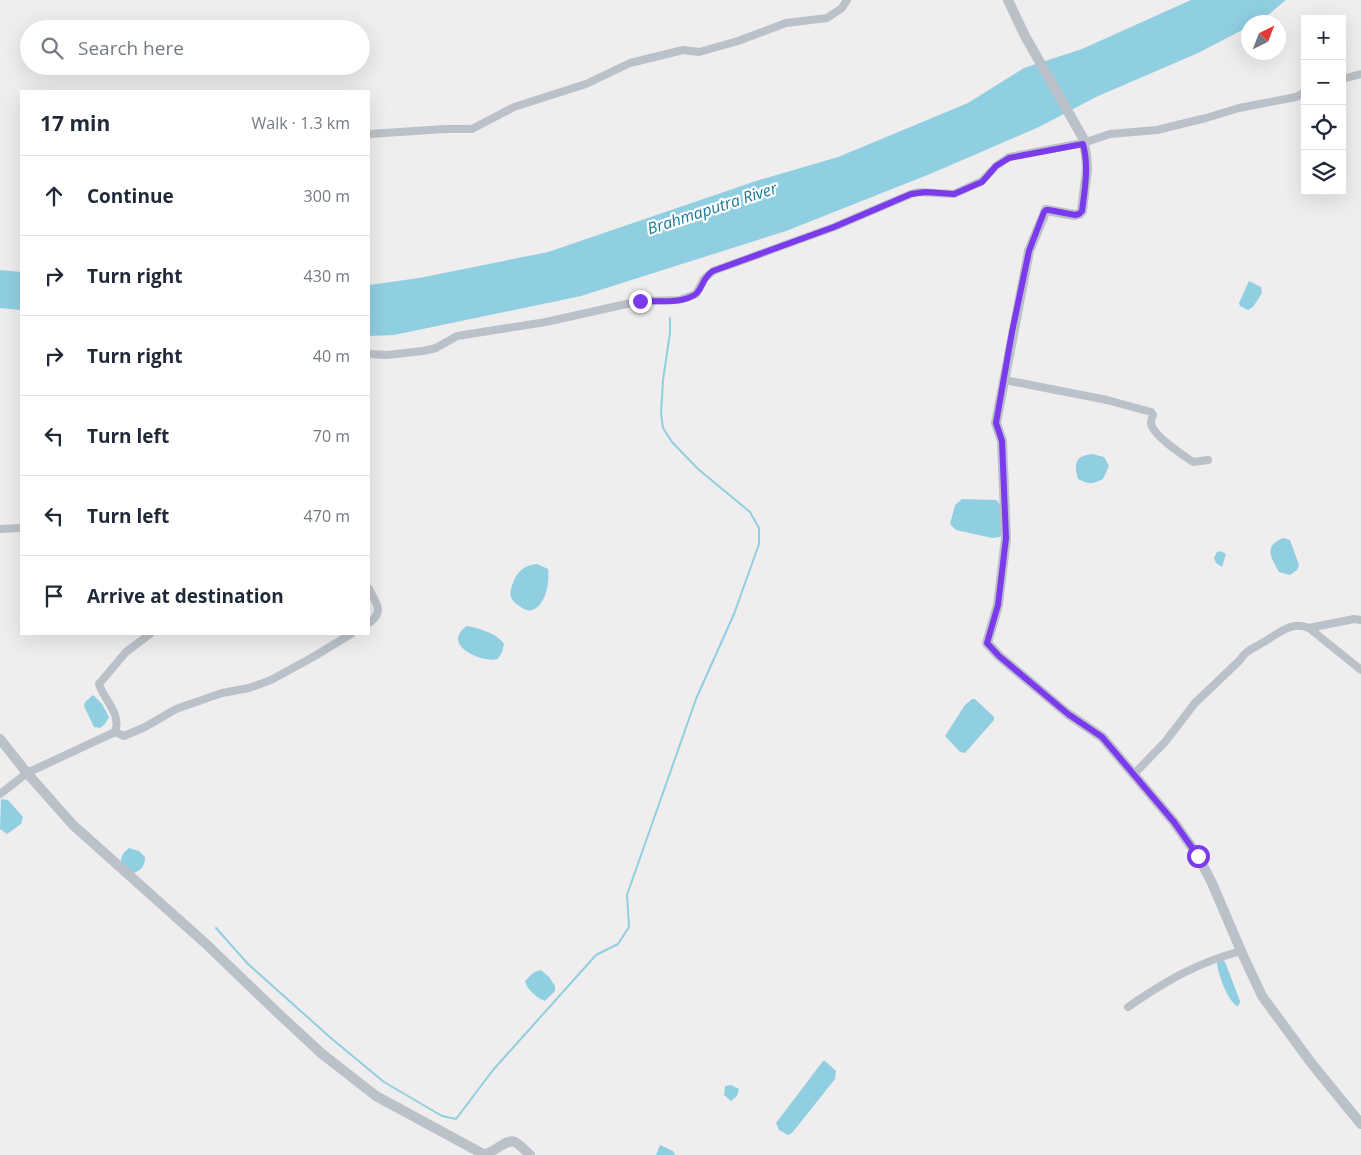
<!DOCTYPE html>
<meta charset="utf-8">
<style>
:root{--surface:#fff;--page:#f6f6f7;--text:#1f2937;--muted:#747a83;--line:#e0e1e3}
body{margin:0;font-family:"Open Sans",sans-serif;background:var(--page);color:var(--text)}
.controls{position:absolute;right:15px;top:15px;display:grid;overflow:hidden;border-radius:0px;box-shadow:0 5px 20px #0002}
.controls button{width:45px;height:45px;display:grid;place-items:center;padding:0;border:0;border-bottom:1px solid var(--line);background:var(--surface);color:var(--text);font:25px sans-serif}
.compass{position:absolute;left:1241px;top:15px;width:45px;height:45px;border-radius:50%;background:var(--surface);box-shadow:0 5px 20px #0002;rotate:42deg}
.stop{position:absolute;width:15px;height:15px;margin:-11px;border:4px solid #7c3aed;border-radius:50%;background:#fff}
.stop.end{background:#7c3aed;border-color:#fff;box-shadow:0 1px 5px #0008}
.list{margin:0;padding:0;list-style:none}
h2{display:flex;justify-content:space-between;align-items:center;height:65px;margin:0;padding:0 20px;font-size:21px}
h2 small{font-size:16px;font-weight:400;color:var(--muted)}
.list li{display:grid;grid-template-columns:32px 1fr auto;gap:15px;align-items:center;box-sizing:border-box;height:80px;padding:0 20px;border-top:1px solid var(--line)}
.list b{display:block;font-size:19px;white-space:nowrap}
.list em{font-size:16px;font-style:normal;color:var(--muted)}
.icon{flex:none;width:28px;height:28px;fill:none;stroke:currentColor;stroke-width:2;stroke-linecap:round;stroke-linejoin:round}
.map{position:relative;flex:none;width:1361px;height:1155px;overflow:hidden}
.search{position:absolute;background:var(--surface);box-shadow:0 5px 20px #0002;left:20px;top:20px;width:350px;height:55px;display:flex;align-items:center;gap:12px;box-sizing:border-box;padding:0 18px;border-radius:28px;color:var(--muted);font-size:19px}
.panel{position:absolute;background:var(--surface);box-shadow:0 5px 20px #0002;left:20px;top:90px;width:350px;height:545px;border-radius:0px}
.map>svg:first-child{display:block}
.water{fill:#90cfe2}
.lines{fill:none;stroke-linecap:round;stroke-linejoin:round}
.stream{stroke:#90cfe2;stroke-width:2}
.minor{stroke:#bac1c8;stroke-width:8}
.tertiary{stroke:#bac1c8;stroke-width:10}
.route{stroke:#7c3aed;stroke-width:6}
.labels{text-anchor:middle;stroke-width:4.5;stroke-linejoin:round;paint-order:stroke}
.water-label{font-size:16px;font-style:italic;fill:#1a7a98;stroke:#fff}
</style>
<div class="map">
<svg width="1361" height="1155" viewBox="0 0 1361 1155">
<rect width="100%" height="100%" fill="#efeded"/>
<g class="water">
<path d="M1191,0H1286C1274,9 1264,22 1248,22V27L1198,53L1096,97L1039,127L930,174L786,231L581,296L394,335L369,336V285L419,278L548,252L759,180L838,157L968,103L1024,68L1082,49Z"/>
<path d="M0,270L21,272V310L0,308Z"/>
<path d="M1249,281L1261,287L1262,293L1253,307L1248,310L1240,306L1239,303Z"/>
<path d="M1092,454L1104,457L1109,466L1103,479C1091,485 1089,484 1078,479C1074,463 1075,456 1092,454Z"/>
<path d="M962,499L996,500C1005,507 1002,523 1002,534L1000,537L992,538L956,530L950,524L955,505Z"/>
<path d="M1283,538L1290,540L1299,565L1297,570L1290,575L1279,572C1271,558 1263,546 1283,538Z"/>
<path d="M1220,551L1226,554L1222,567L1216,563L1214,558L1217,552Z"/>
<path d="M537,564L548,569C550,581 546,606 532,610C528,611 525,610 521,607C507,599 509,592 515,578C520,569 527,565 537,564Z"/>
<path d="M467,626C479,628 498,634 504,644L502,652L498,659C484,664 439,645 467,626Z"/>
<path d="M93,695L102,704L109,717L105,724L100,728L94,727L84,706L85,702Z"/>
<path d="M972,699H975L994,717V720L965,753L960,752L945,736L965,705Z"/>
<path d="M1,799L8,800L23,817L21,824L7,834L0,829Z"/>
<path d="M129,848L139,851L145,857C145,865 142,870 134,873L121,862C121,855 124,852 129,848Z"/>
<path d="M1222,959L1225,962L1240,1001L1239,1005L1237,1006C1228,1002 1217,972 1217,962Z"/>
<path d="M541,970L549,977L555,986V991L545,1001C537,998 527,990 525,981L534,972Z"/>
<path d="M823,1061H825L836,1071L835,1079L792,1133L788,1135L779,1130L776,1123Z"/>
<path d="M731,1085L739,1089L737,1096L731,1101L724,1095L725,1086Z"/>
<path d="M660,1145L673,1151L675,1155H656Z"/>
</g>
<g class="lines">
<path class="stream" d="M216,928L248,964L332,1039L384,1082L442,1116L456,1119L493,1070L596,955L618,944L629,927L627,895L696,699L734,614L759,544V528L750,512L698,469L672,442L663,428L661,414L663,380L670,333V318"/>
<g class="minor">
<path d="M1342,79L1361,74"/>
<path d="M369,134L445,129H472L514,107L586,84L630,63L683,50L699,52L738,41L786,23L827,18L842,8L847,0"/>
<path d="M369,354L387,355L423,351L436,348L457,336L546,322L640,301L679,300L696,294L704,279L713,271L834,227L911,194L918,192L954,194L982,181L996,166L1009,157L1083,143L1110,134L1157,130L1206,118L1239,108L1296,97L1305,92"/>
<path d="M1005,380L1107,400L1151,412L1153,415C1152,417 1151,420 1151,423C1152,435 1183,455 1193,462L1208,460"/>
<path d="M0,529L21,528"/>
<path d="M369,589C376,604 385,611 369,623"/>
<path d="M1309,628L1354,619L1361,620"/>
<path d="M115,732C122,714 104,700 99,684L126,652L150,634"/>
<path d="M1134,774L1165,742L1195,703L1240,660C1246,650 1253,649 1262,643C1277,635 1291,620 1309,628L1361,670"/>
<path d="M0,794L27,773L115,732L124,736L145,727L176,709L222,693L249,688L271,680L313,657L351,634"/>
<path d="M1128,1007C1166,981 1196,963 1241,951"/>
</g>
<g class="tertiary">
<path d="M1008,0L1025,36L1083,138L1086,155L1087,169L1082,211L1079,214L1075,215L1046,210L1029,251L1026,267L996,423L1002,441L1006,538L998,605L987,643L999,656L1068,714L1102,737L1174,822L1198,856L1212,883L1241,951L1262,996L1312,1064L1361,1124"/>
<path d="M0,739L27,773L73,825L205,943L280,1015L321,1053L376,1096L483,1154C494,1154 506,1138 515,1142C520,1145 526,1151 530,1155"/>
</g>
</g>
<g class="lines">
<path class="route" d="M640,301C655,301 686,304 697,293C704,285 703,277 713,271L834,227L911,194L926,192L954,194L982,182L996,166L1009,158L1083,144C1089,166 1085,188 1082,211L1079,214L1075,215L1049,210H1046L1044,212L1029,251L1012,332L996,423L1002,441L1006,538L998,605L987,643L999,656L1068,714L1102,737L1174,822L1198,856"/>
</g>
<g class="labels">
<g class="water-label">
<text transform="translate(712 208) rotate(-18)" y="6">Brahmaputra River</text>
</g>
</g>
</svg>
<div class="controls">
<button>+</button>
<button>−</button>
<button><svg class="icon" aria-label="locate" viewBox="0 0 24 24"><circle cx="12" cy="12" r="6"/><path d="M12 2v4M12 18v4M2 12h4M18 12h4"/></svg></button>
<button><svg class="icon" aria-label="layers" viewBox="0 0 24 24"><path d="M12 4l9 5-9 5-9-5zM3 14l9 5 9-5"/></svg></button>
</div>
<svg class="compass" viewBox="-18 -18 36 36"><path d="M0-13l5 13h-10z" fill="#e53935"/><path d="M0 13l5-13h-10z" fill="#747a83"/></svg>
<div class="stop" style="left:1198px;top:856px"></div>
<div class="stop end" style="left:640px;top:301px"></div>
<div class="search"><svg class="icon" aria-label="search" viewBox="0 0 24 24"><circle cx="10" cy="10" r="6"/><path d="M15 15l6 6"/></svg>Search here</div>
<section class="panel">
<h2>17 min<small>Walk · 1.3 km</small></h2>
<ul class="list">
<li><svg class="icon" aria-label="ahead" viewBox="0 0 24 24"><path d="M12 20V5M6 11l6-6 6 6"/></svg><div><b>Continue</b></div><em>300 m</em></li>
<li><svg class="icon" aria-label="right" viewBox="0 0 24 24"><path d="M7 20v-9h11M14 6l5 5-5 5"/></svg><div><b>Turn right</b></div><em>430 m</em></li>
<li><svg class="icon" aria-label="right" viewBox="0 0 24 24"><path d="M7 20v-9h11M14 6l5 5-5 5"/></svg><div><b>Turn right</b></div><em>40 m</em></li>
<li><svg class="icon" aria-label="left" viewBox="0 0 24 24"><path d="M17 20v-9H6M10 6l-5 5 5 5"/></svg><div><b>Turn left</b></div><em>70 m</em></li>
<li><svg class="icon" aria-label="left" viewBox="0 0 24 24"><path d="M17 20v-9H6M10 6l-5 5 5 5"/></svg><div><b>Turn left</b></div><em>470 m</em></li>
<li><svg class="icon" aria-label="arrive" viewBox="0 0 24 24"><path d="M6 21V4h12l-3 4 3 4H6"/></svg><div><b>Arrive at destination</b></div></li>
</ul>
</section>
</div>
